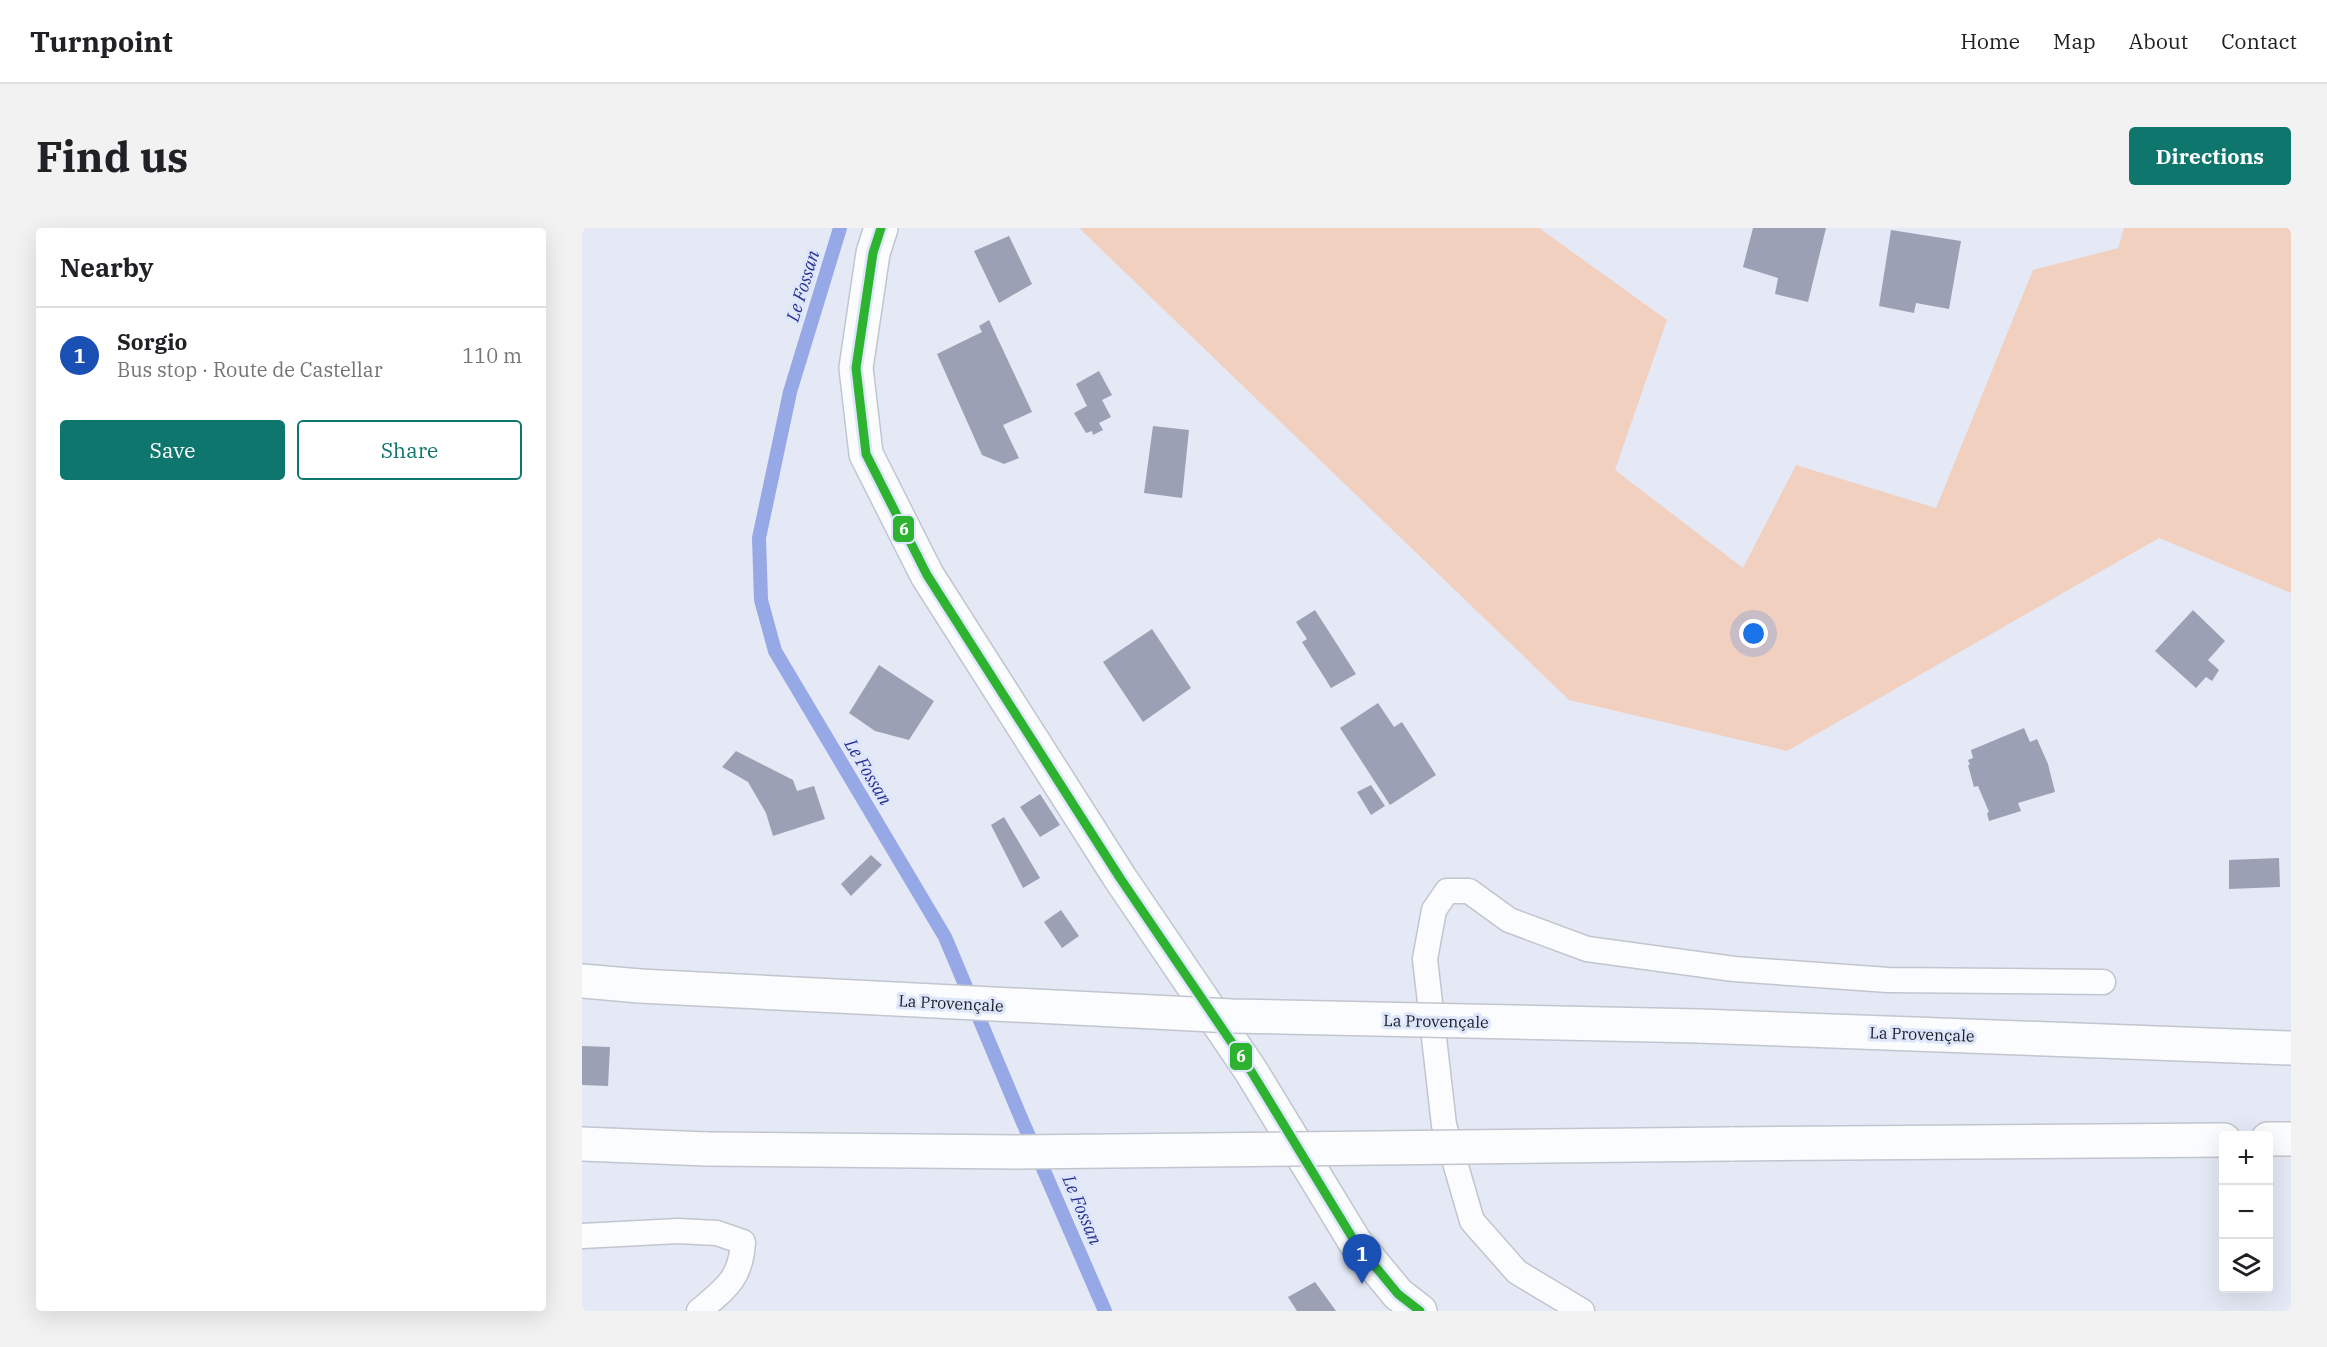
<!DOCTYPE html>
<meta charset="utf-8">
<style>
:root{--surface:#fff;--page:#f2f2f2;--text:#202124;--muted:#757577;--line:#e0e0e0;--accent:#0f766e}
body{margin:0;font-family:"IBM Plex Serif",serif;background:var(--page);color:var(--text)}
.controls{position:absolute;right:18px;bottom:18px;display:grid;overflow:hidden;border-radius:6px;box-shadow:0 6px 24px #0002}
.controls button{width:54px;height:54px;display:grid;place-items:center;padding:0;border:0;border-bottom:2px solid var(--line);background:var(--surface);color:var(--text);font:30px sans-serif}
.you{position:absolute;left:1172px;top:406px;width:21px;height:21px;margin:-15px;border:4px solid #fff;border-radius:50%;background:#1a73e8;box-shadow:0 0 0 9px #1a73e833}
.badge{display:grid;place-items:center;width:39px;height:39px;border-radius:50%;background:var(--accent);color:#fff;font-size:20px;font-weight:700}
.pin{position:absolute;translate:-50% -50px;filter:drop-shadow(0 2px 3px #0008)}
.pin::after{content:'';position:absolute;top:32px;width:21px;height:18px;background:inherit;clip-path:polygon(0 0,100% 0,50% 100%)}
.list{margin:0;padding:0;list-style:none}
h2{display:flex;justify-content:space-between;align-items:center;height:78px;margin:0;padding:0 24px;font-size:26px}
h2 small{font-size:20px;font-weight:400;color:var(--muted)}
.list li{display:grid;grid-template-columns:39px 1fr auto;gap:18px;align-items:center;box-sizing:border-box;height:96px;padding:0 24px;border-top:2px solid var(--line)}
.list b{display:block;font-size:22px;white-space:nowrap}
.list p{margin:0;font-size:20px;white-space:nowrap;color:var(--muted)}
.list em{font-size:20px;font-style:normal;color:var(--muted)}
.actions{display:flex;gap:12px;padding:18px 24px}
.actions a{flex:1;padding:14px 0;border:2px solid var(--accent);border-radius:6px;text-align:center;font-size:21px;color:var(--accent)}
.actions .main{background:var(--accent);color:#fff}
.icon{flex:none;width:33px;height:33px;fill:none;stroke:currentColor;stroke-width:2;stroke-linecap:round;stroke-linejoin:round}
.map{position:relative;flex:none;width:1709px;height:1083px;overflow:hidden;border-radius:6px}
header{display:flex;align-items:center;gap:36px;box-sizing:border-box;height:84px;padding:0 30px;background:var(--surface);border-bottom:2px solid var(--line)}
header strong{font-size:28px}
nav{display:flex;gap:33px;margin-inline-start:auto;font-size:21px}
.intro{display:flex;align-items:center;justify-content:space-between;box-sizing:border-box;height:144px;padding:0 36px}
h1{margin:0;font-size:42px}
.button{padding:15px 27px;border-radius:6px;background:var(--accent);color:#fff;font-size:21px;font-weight:700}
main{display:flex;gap:36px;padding:0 36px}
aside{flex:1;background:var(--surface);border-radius:6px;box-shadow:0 6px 24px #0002}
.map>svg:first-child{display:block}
.green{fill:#f2d0c0}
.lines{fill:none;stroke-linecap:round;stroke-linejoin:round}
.stream{stroke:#96a8e5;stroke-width:14}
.building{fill:#9ba0b5}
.service-casing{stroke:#c1c5ce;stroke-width:27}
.tertiary-casing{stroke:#c1c5ce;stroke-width:36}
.motorway-casing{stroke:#c1c5ce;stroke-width:36}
.service{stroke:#fbfcfe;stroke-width:24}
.tertiary{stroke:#fbfcfe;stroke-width:33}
.motorway{stroke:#fbfcfe;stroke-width:33}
.motorway-bridge-casing{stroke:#c1c5ce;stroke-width:36;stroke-linecap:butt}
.motorway-bridge{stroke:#fbfcfe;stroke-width:33}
.bus-1-casing{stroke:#dee6fb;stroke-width:14}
.bus-1{stroke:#2eb330;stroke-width:9}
.labels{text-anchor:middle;stroke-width:6;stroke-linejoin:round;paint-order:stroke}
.street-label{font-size:16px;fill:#1a1d24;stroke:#dee6fb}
.water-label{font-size:18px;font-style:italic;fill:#253090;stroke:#dee6fb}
.line-badge{stroke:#dee6fb;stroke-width:2}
.badge-label{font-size:16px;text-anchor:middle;font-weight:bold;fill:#fff}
</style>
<header>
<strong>Turnpoint</strong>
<nav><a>Home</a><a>Map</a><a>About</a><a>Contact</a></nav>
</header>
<div class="intro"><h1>Find us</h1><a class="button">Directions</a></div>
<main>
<aside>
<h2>Nearby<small></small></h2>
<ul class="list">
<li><span class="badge" style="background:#1a4fb4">1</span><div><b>Sorgio</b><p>Bus stop · Route de Castellar</p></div><em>110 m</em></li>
</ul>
<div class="actions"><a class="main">Save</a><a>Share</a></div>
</aside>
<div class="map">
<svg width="1709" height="1083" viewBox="0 0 1709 1083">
<rect width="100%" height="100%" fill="#e4e9f5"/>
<path class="green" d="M497,0H957L1085,92L1033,242L1161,340L1214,237L1354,280L1451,42L1536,20L1542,0H1709V365L1577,310L1205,523L987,472Z"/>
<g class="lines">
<path class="stream" d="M258,0L208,164L177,310L179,372L193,423L363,709L439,890L523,1083"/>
</g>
<g class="building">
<path d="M1171,0H1244L1226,74L1193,66L1196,50L1161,39Z"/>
<path d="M1309,2L1379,13L1367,81L1334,75L1332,85L1297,78Z"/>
<path d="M427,8L450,56L417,75L392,23Z"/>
<path d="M407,92L450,184L421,197L437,230L422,236L400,227L355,126L400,104L397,98Z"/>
<path d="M517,143L530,167L520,172L529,189L517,195L521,202L511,207L510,203L504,205L492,185L505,178L494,156Z"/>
<path d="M571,198L607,202L600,270L562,265Z"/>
<path d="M733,382L774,446L749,460L720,414L725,411L714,394Z"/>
<path d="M1611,382L1643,413L1626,432L1637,442L1630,453L1624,449L1614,460L1573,423Z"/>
<path d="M570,401L609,460L561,494L521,434Z"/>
<path d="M297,437L352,473L327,512L293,503L267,485Z"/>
<path d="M796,475L812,499L820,494L854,547L808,577L758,500Z"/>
<path d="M1442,500L1448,514L1455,511L1466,536L1473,564L1436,575L1439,583L1407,593L1405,585L1407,584L1396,558L1392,559L1386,537H1388L1386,532L1391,530L1389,522Z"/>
<path d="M154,523L211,552L215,563L232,558L243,591L191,608L184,585L166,554L140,539Z"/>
<path d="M789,557L803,578L789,587L775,564Z"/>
<path d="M458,566L478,597L458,609L438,579Z"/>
<path d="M422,589L458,650L441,660L409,597Z"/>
<path d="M289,627L300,637L269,668L259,656Z"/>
<path d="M1697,630L1698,659L1647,661V632Z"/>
<path d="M479,682L497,708L480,720L462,694Z"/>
<path d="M0,818L28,819L26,858L0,857Z"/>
<path d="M733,1054L754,1083H715L706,1069Z"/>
</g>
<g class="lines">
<g class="service-casing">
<g id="service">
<path d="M0,1008L96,1003L135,1005L161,1014C159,1051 144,1060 117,1083"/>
<path d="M1000,1083L935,1044L890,993L862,897L843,731L852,682L865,663H887L927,692L1005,721L1152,741L1306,752L1521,754"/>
</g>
</g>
<g class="tertiary-casing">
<path id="tertiary" d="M299,0L291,25L274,140L284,226L345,347L538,650L669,843L773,1014L816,1066L838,1083"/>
</g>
<g class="motorway-casing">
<g id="motorway">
<path d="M0,753L58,758"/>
<path d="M1117,798L1709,820"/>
<path d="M1686,911H1709"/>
<path d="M0,916L125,921"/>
<path d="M1148,916L1642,912"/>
</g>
</g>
<use href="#service" class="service"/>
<use href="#tertiary" class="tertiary"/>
<use href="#motorway" class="motorway"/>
<g class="motorway-bridge-casing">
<g id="motorway-bridge">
<path d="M58,758L650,788L1117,798"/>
<path d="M125,921L435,924L1148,916"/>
</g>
</g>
<use href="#motorway-bridge" class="motorway-bridge"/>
<g class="bus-1-casing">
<path id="bus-1" d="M299,0L291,25L274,140L284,226L345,347L538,650L669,843L773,1014L816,1066L838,1083"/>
</g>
<use href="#bus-1" class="bus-1"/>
</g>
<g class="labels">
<g class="street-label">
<text transform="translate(369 775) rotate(3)" y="6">La Provençale</text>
<text transform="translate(854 793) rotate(1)" y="6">La Provençale</text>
<text transform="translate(1340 806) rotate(2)" y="6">La Provençale</text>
</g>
<g class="water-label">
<text transform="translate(221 58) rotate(-73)" y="6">Le Fossan</text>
<text transform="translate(286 544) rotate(59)" y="6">Le Fossan</text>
<text transform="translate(500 982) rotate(67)" y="6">Le Fossan</text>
</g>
</g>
<g class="line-badge">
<rect x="310" y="287" width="23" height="28" rx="6" fill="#2eb330"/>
<rect x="647" y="814" width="24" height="29" rx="6" fill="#2eb330"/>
</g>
<g class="badge-label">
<text x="322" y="307">6</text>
<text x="659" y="834">6</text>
</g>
</svg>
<div class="controls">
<button>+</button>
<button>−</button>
<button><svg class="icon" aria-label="layers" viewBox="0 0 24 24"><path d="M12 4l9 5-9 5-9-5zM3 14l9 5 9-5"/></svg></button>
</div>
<div class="you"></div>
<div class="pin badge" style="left:780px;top:1056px;background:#1a4fb4">1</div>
</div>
</main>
